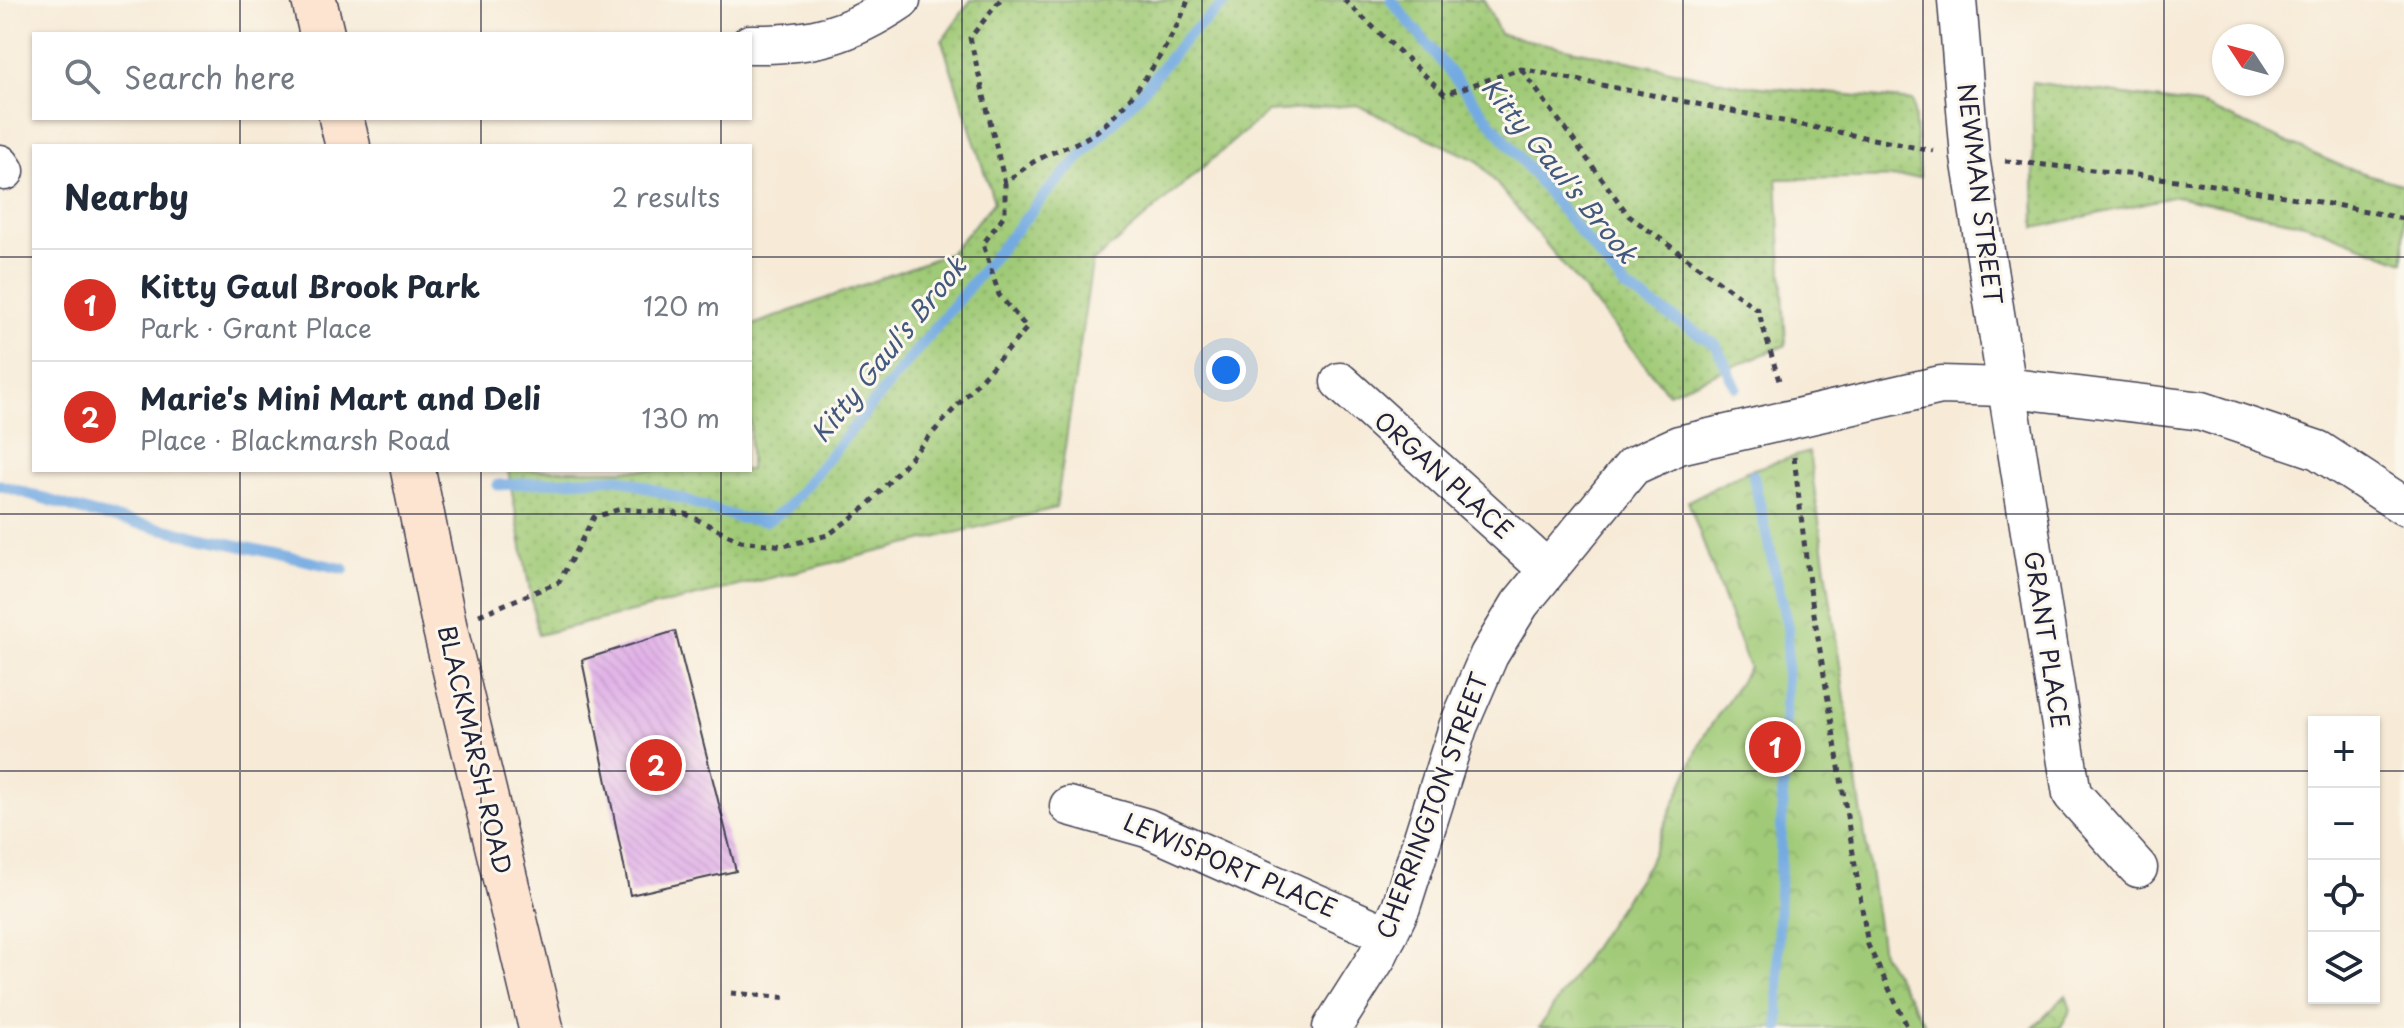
<!DOCTYPE html>
<meta charset="utf-8">
<style>
:root{--surface:#fff;--page:#f6f6f7;--text:#1f2937;--muted:#747a83;--line:#e0e1e3;--accent:#d93025}
body{margin:0;font-family:"Playpen Sans",sans-serif;background:var(--page);color:var(--text)}
.controls{position:absolute;right:24px;bottom:24px;display:grid;overflow:hidden;border-radius:0px;box-shadow:0 2px 6px #0004}
.controls button{width:72px;height:72px;display:grid;place-items:center;padding:0;border:0;border-bottom:2px solid var(--line);background:var(--surface);color:var(--text);font:40px sans-serif}
.compass{position:absolute;left:2212px;top:24px;width:72px;height:72px;border-radius:50%;background:var(--surface);box-shadow:0 2px 6px #0004;rotate:306deg}
.you{position:absolute;left:1226px;top:370px;width:28px;height:28px;margin:-20px;border:6px solid #fff;border-radius:50%;background:#1a73e8;box-shadow:0 0 0 12px #1a73e833}
.badge{display:grid;place-items:center;width:52px;height:52px;border-radius:50%;background:var(--accent);color:#fff;font-size:26px;font-weight:700}
.pin{position:absolute;translate:-50% -50%;border:4px solid #fff;box-shadow:0 2px 8px #0006}
.list{margin:0;padding:0;list-style:none}
h2{display:flex;justify-content:space-between;align-items:center;height:104px;margin:0;padding:0 32px;font-size:34px}
h2 small{font-size:26px;font-weight:400;color:var(--muted)}
.list li{display:grid;grid-template-columns:52px 1fr auto;gap:24px;align-items:center;box-sizing:border-box;height:112px;padding:0 32px;border-top:2px solid var(--line)}
.list b{display:block;font-size:30px;white-space:nowrap}
.list p{margin:0;font-size:26px;white-space:nowrap;color:var(--muted)}
.list em{font-size:26px;font-style:normal;color:var(--muted)}
.icon{flex:none;width:44px;height:44px;fill:none;stroke:currentColor;stroke-width:2;stroke-linecap:round;stroke-linejoin:round}
.map{position:relative;flex:none;width:2404px;height:1028px;overflow:hidden}
.search{position:absolute;background:var(--surface);box-shadow:0 2px 6px #0004;left:32px;top:32px;width:720px;height:88px;display:flex;align-items:center;gap:20px;box-sizing:border-box;padding:0 28px;border-radius:0px;color:var(--muted);font-size:30px}
.panel{position:absolute;background:var(--surface);box-shadow:0 2px 6px #0004;left:32px;top:144px;width:720px;height:328px;border-radius:0px}
.map>svg:first-child{display:block}
.grass{fill:url(#grass-dots);stroke:#617659;stroke-width:2}
.park{fill:url(#park-crowns);stroke:#617659;stroke-width:2}
.lines{fill:none;stroke-linecap:round;stroke-linejoin:round}
.stream{stroke:#73aae2;stroke-width:11}
.building{fill:url(#building-back-hatch)}
.street-casing{stroke:#424053;stroke-width:41}
.secondary-casing{stroke:#424053;stroke-width:47}
.path{stroke:#424053;stroke-width:5;stroke-dasharray:6 6;stroke-linecap:butt}
.street{stroke:#fff;stroke-width:38}
.secondary{stroke:#fde4d1;stroke-width:44}
.grid{fill:none;stroke:#22223b;stroke-width:2;stroke-opacity:0.55}
.labels{text-anchor:middle;stroke-width:6;stroke-linejoin:round;paint-order:stroke}
.street-label{font-size:24px;fill:#22223b;stroke:#fbf7ec}
.water-label{font-size:26px;font-style:italic;fill:#42587e;stroke:#fbf7ec}
</style>
<div class="map">
<svg width="2404" height="1028" viewBox="0 0 2404 1028">
<defs>
<pattern id="grass-dots" width="8" height="8" patternUnits="userSpaceOnUse" patternTransform="scale(2)"><rect width="8" height="8" fill="#a0ca77"/><path d="M2 2h.1M6 6h.1" fill="none" stroke="#8aad68" stroke-width="1.8" stroke-linecap="round"/></pattern>
<pattern id="park-crowns" width="20" height="18" patternUnits="userSpaceOnUse" patternTransform="scale(2)"><rect width="20" height="18" fill="#a0ca77"/><path d="M2 6a3 3 0 1 1 6 0M12 15a3 3 0 1 1 6 0" fill="none" stroke="#8aad68"/></pattern>
<pattern id="building-back-hatch" width="6" height="6" patternUnits="userSpaceOnUse" patternTransform="scale(2)"><rect width="6" height="6" fill="#dda7e7"/><path d="M-1 5l2 2M0 0l6 6M5-1l2 2" fill="none" stroke="#bd8fc7"/></pattern>
</defs>
<rect width="100%" height="100%" fill="#fbf7ec"/>
<filter id="ink" filterUnits="userSpaceOnUse"><feTurbulence type="fractalNoise" baseFrequency=".0125" numOctaves="2"/><feDisplacementMap in="SourceGraphic" scale="16" xChannelSelector="R" yChannelSelector="G"/><feConvolveMatrix kernelMatrix="1 2 1 2 8 2 1 2 1" color-interpolation-filters="sRGB"/></filter>
<filter id="wash" filterUnits="userSpaceOnUse"><feTurbulence type="fractalNoise" baseFrequency=".006" numOctaves="4" result="noise"/><feDisplacementMap in="SourceGraphic" scale="32" xChannelSelector="R" yChannelSelector="G"/><feGaussianBlur stdDeviation="1.8" result="paint"/><feColorMatrix in="noise" values="0 0 0 0 0 0 0 0 0 0 0 0 0 0 0 0 0 1.4 0 .05"/><feComposite in="paint" operator="in"/></filter>
<g filter="url(#wash)">
<rect width="100%" height="100%" fill="#f7ebd8"/>
<g class="grass">
<path d="M971,0H1484L1500,34L1741,85L1913,101L1920,177L1777,179L1786,345L1668,393L1478,161L1357,105L1267,112L1092,263L1056,508L538,635L508,470H750V326L950,253L994,202L942,41Z"/>
<path d="M2032,82L2204,106L2344,167L2404,185V262L2308,225L2176,196L2035,228Z"/>
</g>
<g class="park">
<path d="M1809,452L1882,953L1927,1028H1539L1648,864L1702,739L1749,668L1688,501L1747,471Z"/>
<path d="M2066,995L2071,1010L2060,1028H2033Z"/>
</g>
<g class="lines">
<g class="stream">
<path d="M1391,0L1625,287L1716,345L1736,387"/>
<path d="M1753,475L1788,629L1778,936L1779,1028"/>
<path d="M0,485L91,513L344,569"/>
<path d="M498,485L618,478L739,518L767,521L787,508L1047,192L1140,94L1187,37L1228,0"/>
</g>
</g>
<g id="blocks">
<path class="building" d="M675,631L736,871L630,895L582,660Z"/>
</g>
</g>
<g filter="url(#ink)">
<use href="#blocks" fill-opacity="0" stroke="#424053" stroke-width="2"/>
<g class="lines">
<g class="street-casing">
<g id="street">
<path d="M1957,0L1970,157L2072,794L2138,868"/>
<path d="M750,44C812,45 849,35 901,0"/>
<path d="M0,164L5,171"/>
<path d="M1340,382L1547,569"/>
<path d="M1069,806L1147,828L1388,935"/>
<path d="M1332,1028L1377,957L1401,907L1458,727L1489,655L1520,604L1633,466L1679,445L1941,385L2004,387L2202,411L2318,450L2404,506"/>
</g>
</g>
<g class="secondary-casing">
<g id="secondary">
<path d="M314,0L322,34"/>
<path d="M341,118L348,146"/>
<path d="M413,470L445,629L541,1028"/>
</g>
</g>
<g class="path">
<path d="M1000,0L970,38L1005,183"/>
<path d="M1344,0L1445,94L1521,69L1933,151"/>
<path d="M1522,70L1629,216L1758,310L1780,384"/>
<path d="M2005,161C2139,174 2272,190 2404,219"/>
<path d="M1794,457L1809,583L1868,945L1908,1028"/>
<path d="M479,615L559,582L594,517L621,509L686,514L741,541L784,546L828,535L866,507L1027,328L999,295L983,244L1005,214V183C1017,174 1028,164 1041,158C1055,150 1072,146 1086,138C1125,117 1174,41 1188,0"/>
<path d="M731,993L790,998"/>
</g>
<use href="#street" class="street"/>
<use href="#secondary" class="secondary"/>
</g>
</g>
<path class="grid" d="M240,0V34M481,0V34M721,0V34M962,0V1028M1202,0V1028M1442,0V1028M1683,0V1028M1923,0V1028M2164,0V1028M240,118V146M481,118V146M721,118V146M0,257H34M750,257H2404M240,470V1028M481,470V1028M721,470V1028M0,514H2404M0,771H2314M2374,771H2404"/>
<g class="labels">
<g class="street-label">
<text transform="translate(1979 194) rotate(83)" y="8">NEWMAN STREET</text>
<text transform="translate(1443 476) rotate(42)" y="8">ORGAN PLACE</text>
<text transform="translate(2046 640) rotate(81)" y="8">GRANT PLACE</text>
<text transform="translate(474 750) rotate(77)" y="8">BLACKMARSH ROAD</text>
<text transform="translate(1433 806) rotate(-70)" y="8">CHERRINGTON STREET</text>
<text transform="translate(1230 866) rotate(23)" y="8">LEWISPORT PLACE</text>
</g>
<g class="water-label">
<text transform="translate(1559 171) rotate(51)" y="9">Kitty Gaul's Brook</text>
<text transform="translate(889 350) rotate(-51)" y="9">Kitty Gaul's Brook</text>
</g>
</g>
</svg>
<div class="controls">
<button>+</button>
<button>−</button>
<button><svg class="icon" aria-label="locate" viewBox="0 0 24 24"><circle cx="12" cy="12" r="6"/><path d="M12 2v4M12 18v4M2 12h4M18 12h4"/></svg></button>
<button><svg class="icon" aria-label="layers" viewBox="0 0 24 24"><path d="M12 4l9 5-9 5-9-5zM3 14l9 5 9-5"/></svg></button>
</div>
<svg class="compass" viewBox="-18 -18 36 36"><path d="M0-13l5 13h-10z" fill="#e53935"/><path d="M0 13l5-13h-10z" fill="#747a83"/></svg>
<div class="you"></div>
<div class="pin badge" style="left:1775px;top:747px">1</div>
<div class="pin badge" style="left:656px;top:765px">2</div>
<div class="search"><svg class="icon" aria-label="search" viewBox="0 0 24 24"><circle cx="10" cy="10" r="6"/><path d="M15 15l6 6"/></svg>Search here</div>
<section class="panel">
<h2>Nearby<small>2 results</small></h2>
<ul class="list">
<li><span class="badge">1</span><div><b>Kitty Gaul Brook Park</b><p>Park · Grant Place</p></div><em>120 m</em></li>
<li><span class="badge">2</span><div><b>Marie's Mini Mart and Deli</b><p>Place · Blackmarsh Road</p></div><em>130 m</em></li>
</ul>
</section>
</div>
